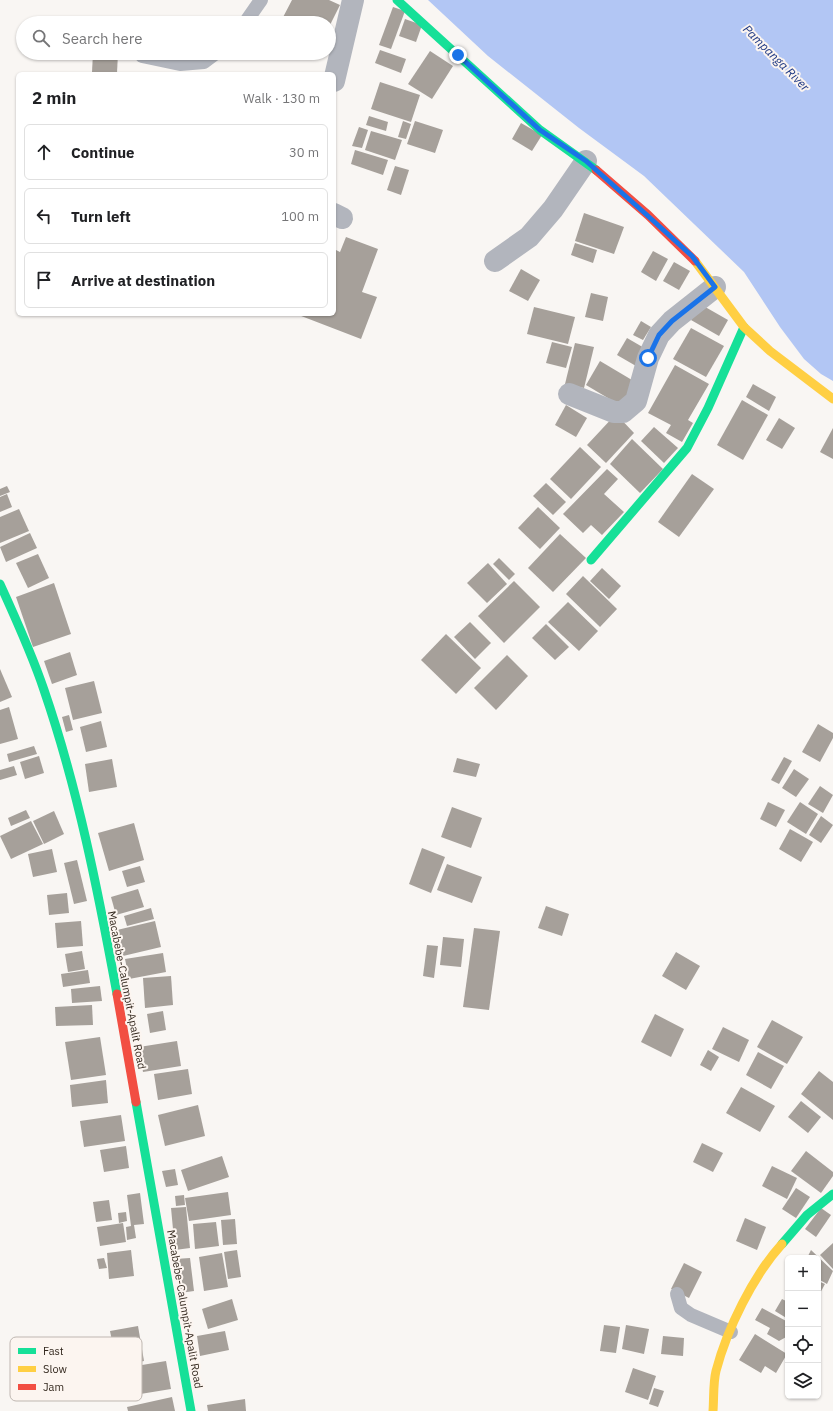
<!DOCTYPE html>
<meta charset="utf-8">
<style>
:root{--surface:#fff;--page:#f2f2f2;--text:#202124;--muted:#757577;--line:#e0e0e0}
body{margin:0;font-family:"IBM Plex Sans",sans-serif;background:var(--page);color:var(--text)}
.controls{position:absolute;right:12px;bottom:12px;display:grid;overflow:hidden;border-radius:6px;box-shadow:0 1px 3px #0004}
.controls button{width:36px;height:36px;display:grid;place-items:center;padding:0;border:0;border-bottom:1px solid var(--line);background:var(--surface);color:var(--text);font:20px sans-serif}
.stop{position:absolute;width:12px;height:12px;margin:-9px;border:3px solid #1a73e8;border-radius:50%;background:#fff}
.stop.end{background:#1a73e8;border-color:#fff;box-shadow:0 1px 4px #0008}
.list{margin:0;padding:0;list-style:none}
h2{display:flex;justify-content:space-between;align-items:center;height:52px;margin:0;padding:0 16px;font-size:17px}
h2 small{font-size:13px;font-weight:400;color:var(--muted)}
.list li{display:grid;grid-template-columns:26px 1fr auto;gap:12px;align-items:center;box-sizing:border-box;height:56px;margin:0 8px 8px;padding:0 8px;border:1px solid var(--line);border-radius:6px}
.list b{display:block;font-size:15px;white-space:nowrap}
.list em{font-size:13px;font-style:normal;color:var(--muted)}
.icon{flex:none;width:22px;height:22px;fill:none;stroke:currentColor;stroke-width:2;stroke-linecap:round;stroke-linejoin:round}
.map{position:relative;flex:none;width:833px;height:1411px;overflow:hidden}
.search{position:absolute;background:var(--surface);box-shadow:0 1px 3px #0004;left:16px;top:16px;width:320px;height:44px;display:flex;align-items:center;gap:10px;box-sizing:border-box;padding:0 14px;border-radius:22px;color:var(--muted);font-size:15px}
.panel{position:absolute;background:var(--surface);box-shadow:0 1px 3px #0004;left:16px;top:72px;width:320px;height:244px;border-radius:6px}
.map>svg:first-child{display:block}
.water{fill:#b2c6f4}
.building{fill:#a6a09a}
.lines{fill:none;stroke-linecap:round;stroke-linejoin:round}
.lane{stroke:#b2b5bd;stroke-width:14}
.street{stroke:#b2b5bd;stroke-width:22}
.fast{stroke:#16e098;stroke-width:9}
.slow{stroke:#ffcf43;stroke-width:9}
.jam{stroke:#f24e42;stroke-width:9}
.route{stroke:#1a73e8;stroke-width:5}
.labels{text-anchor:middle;stroke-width:4;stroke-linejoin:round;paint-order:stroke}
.street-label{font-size:11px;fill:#32271d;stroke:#fcf5f0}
.water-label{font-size:12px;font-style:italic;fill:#1e3883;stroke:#fcf5f0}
.key{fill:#fcf5f0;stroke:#bfb7b1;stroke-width:1}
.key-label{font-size:11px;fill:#32271d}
</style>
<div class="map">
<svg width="833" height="1411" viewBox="0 0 833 1411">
<rect width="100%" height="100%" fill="#f9f6f3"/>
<path class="water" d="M428,0H833V381L821,374L804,359L780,327L744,272L644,176L579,128L488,56Z"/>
<g class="building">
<path d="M292,0H329L340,5L329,27V23H280Z"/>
<path d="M393,7L405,11L391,49L379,45Z"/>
<path d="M95,19H119V23H94Z"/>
<path d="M405,19L422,25L416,42L399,36Z"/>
<path d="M380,50L406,59L401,73L375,63Z"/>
<path d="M430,51L453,66L432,99L408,84Z"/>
<path d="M93,53H118L117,73L92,72Z"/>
<path d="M380,82L420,95L411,122L371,109Z"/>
<path d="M369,116L388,122L386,131L366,125Z"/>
<path d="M403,121L411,124L406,139L398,137Z"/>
<path d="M415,121L443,130L435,153L407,144Z"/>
<path d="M521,123L542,135L532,151L512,139Z"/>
<path d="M359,127L368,130L362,148L352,146Z"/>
<path d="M371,131L402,140L395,160L365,150Z"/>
<path d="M355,150L388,160L383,175L351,164Z"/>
<path d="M395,166L409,170L401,195L387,190Z"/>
<path d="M584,213L624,227L614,254L575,241Z"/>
<path d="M346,237L378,249L362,292L377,297L361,339L296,314H334V249L340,252Z"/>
<path d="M575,243L597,250L593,263L571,255Z"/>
<path d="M653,251L668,259L656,281L641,272Z"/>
<path d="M674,262L690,271L679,290L663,281Z"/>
<path d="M521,269L540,280L528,301L509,291Z"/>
<path d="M591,293L608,297L603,321L585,317Z"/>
<path d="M700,304L728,320L719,336L691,320Z"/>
<path d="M534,307L575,317L568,344L527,334Z"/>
<path d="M641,321L651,327L643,340L633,335Z"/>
<path d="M691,328L724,346L706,377L673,359Z"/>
<path d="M627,338L646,349L636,366L617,355Z"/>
<path d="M552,342L572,347L566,368L546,363Z"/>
<path d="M575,343L594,347L584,388L565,384Z"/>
<path d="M600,361L637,383L623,407L586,385Z"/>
<path d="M675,365L709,384L688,420L693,423L682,442L666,433L671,425L648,413Z"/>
<path d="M753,384L776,397L769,411L746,397Z"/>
<path d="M742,400L768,415L743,460L717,445Z"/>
<path d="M566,405L587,418L576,437L555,425Z"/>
<path d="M616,414L634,433L606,463L587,445Z"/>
<path d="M779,418L795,428L782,449L766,440Z"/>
<path d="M654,427L678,448L664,463L641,441Z"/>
<path d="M833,428V459L820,452Z"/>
<path d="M632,439L663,469L640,493L610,464Z"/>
<path d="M580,447L601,467L571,499L550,479Z"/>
<path d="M607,469L618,479L604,494L624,512L602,535L591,525L583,533L563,514Z"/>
<path d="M692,474L714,489L679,537L658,522Z"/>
<path d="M546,483L566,502L553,515L533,496Z"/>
<path d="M7,486L10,492L0,496V489Z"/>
<path d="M7,494L12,507L0,512V497Z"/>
<path d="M538,507L560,528L540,549L518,528Z"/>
<path d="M19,509L29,531L0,543V517Z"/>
<path d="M30,533L37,548L6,562L0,547Z"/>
<path d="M560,534L586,558L553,592L528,568Z"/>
<path d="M38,554L49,578L28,588L16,563Z"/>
<path d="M499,558L515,574L509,580L493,564Z"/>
<path d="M488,563L507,584L487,603L467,583Z"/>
<path d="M602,568L621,586L609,599L590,581Z"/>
<path d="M583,576L617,609L600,627L566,594Z"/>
<path d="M514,581L540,607L504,643L478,616Z"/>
<path d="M54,583L71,634L33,647L16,597Z"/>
<path d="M568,602L598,631L579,651L548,622Z"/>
<path d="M470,622L491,643L475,659L454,637Z"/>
<path d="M546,624L569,647L555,660L532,638Z"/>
<path d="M446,634L481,668L456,694L421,660Z"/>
<path d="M70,652L77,675L52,684L44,661Z"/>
<path d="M507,655L528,676L496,710L474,688Z"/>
<path d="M0,669L12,697L0,702Z"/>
<path d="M94,681L102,713L73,720L65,688Z"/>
<path d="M9,707L18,739L0,744V710Z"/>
<path d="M69,715L73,730L66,732L62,717Z"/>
<path d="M101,721L107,747L86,752L80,727Z"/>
<path d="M818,724L833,733V738L820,762L802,752Z"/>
<path d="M34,746L37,754L9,762L7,754Z"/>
<path d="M39,756L44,773L25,779L20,762Z"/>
<path d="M784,757L792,761L779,784L771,780Z"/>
<path d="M457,758L480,764L476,777L453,772Z"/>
<path d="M112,759L117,787L89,792L85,764Z"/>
<path d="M14,766L17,775L0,780V770Z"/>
<path d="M794,769L809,779L796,797L782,788Z"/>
<path d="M820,786L833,795L823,813L808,804Z"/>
<path d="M768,802L785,810L776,827L760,819Z"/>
<path d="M800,802L818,814L806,834L787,822Z"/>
<path d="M452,807L482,818L471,848L441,837Z"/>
<path d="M26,810L30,818L11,826L8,818Z"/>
<path d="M54,811L64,834L44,844L33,821Z"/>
<path d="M821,816L833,825L821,843L809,835Z"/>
<path d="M31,821L43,844L11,859L0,836Z"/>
<path d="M134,823L144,860L109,871L98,833Z"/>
<path d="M790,829L813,842L801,862L779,849Z"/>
<path d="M422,848L445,857L431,893L409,884Z"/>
<path d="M52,849L57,872L33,877L28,854Z"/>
<path d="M77,860L87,901L74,904L64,863Z"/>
<path d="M447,864L482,877L472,903L437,890Z"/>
<path d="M140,866L145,882L127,887L122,871Z"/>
<path d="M138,889L144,907L116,915L111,897Z"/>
<path d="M67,893L69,913L49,915L47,895Z"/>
<path d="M546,906L569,914L562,936L538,928Z"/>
<path d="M151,908L154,919L127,926L124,916Z"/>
<path d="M81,921L83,946L57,948L55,923Z"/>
<path d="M155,921L161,947L123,956L117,930Z"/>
<path d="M474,928L500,931L489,1010L463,1007Z"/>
<path d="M443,937L464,939L461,967L440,965Z"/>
<path d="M427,945L438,946L434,978L423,976Z"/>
<path d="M82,951L85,969L68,972L65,954Z"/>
<path d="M676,952L700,966L686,990L662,976Z"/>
<path d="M163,953L166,972L129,979L125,959Z"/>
<path d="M88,970L90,983L63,987L61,974Z"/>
<path d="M171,976L173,1005L145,1008L143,978Z"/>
<path d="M100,986L102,1001L72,1003L71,989Z"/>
<path d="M92,1005L93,1025L56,1026L55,1007Z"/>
<path d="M163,1011L166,1030L150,1033L147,1014Z"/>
<path d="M655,1014L684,1029L671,1057L641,1042Z"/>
<path d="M772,1020L803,1037L787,1064L757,1047Z"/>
<path d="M723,1027L749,1040L739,1062L712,1049Z"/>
<path d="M100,1037L106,1075L71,1080L65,1042Z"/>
<path d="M177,1041L181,1066L143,1072L139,1047Z"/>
<path d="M708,1050L719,1057L711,1071L700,1065Z"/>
<path d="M758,1052L784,1066L771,1089L746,1075Z"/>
<path d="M188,1069L192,1094L158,1100L154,1074Z"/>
<path d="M819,1071L833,1082V1120L801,1094Z"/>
<path d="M106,1080L108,1103L72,1107L70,1085Z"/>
<path d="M741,1087L775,1106L760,1132L726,1113Z"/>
<path d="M801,1101L821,1117L808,1133L788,1117Z"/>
<path d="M198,1105L205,1136L165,1146L158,1115Z"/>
<path d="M121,1115L125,1141L84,1147L80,1121Z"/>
<path d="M702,1143L723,1153L713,1172L693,1162Z"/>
<path d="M126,1146L129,1168L104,1172L100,1150Z"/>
<path d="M806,1151L833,1172V1176L821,1193L791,1171Z"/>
<path d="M222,1156L229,1177L188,1191L181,1170Z"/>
<path d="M772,1166L797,1178L787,1199L762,1186Z"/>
<path d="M175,1169L178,1185L166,1187L162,1171Z"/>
<path d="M796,1188L810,1197L796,1218L782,1209Z"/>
<path d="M228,1192L231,1215L189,1221L185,1198Z"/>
<path d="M140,1193L144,1224L134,1225L136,1238L127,1240L126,1227L131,1226L127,1195Z"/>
<path d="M184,1195L185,1205L176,1206L175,1196Z"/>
<path d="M109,1200L112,1220L96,1222L93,1202Z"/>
<path d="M186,1207L190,1248L175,1250L171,1208Z"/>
<path d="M821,1208L831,1215L816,1237L805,1229Z"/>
<path d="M126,1212L127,1221L119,1223L118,1213Z"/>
<path d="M745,1218L766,1227L757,1250L736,1241Z"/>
<path d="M235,1219L237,1244L223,1245L221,1220Z"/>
<path d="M216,1222L219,1246L195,1249L193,1224Z"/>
<path d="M123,1223L126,1242L100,1246L97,1227Z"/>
<path d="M833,1243V1269L820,1255Z"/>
<path d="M131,1250L134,1276L109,1279L107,1253Z"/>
<path d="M237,1250L241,1277L228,1279L224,1252Z"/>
<path d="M811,1250L833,1271L827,1284L818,1279V1258H807Z"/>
<path d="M222,1253L228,1287L204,1291L199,1257Z"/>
<path d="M104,1258L107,1268L99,1269L97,1259Z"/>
<path d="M190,1258L194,1291L180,1293L175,1259Z"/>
<path d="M684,1263L702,1272L689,1298L671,1289Z"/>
<path d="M818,1281L825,1284L818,1297Z"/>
<path d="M232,1299L238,1320L208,1329L202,1309Z"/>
<path d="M782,1299L788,1302V1319L775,1311Z"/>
<path d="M762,1308L788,1322V1336L779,1341L767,1334L770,1328L755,1320Z"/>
<path d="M604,1325L620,1327L616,1353L600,1351Z"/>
<path d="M626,1325L649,1329L644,1354L622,1349Z"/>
<path d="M138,1326L144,1361L117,1366L110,1331Z"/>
<path d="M225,1331L229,1350L200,1356L197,1336Z"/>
<path d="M755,1334L787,1354L776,1373L765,1366L761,1373L739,1360Z"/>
<path d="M663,1336L684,1338L683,1356L661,1354Z"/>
<path d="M166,1361L171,1389L122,1397L118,1369Z"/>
<path d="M633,1368L656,1376L648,1400L625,1392Z"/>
<path d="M654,1388L664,1391L658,1407L649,1404Z"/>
<path d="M172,1397L175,1411H128L127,1407Z"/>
<path d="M245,1399L246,1411H208L207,1405Z"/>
</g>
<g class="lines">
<g class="lane">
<path d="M245,23L261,0"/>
<path d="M142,56L180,64L204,62L216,53"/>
<path d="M677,1294L681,1308L691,1315L731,1332"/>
</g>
<g class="street">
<path d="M334,81L353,0"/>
<path d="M334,214L342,218"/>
<path d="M495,261L529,237L553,209L586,161"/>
<path d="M569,394L614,412H623L636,401L648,358L659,335L672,321L715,287"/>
</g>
<g class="fast">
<path d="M397,0L540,130L596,170"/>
<path d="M591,560L687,448L708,408L744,327"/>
<path d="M0,584C16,619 32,654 44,690C78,789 98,891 117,994"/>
<path d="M136,1102L191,1411"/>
<path d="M782,1244L807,1215L833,1194"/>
</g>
<g class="slow">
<path d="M695,261L744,327L770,351L833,399"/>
<path d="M713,1411C714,1398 713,1383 716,1371C727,1329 753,1276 782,1244"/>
</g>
<g class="jam">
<path d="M596,170L648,215L695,261"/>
<path d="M117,994L136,1102"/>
</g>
</g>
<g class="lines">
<path class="route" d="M458,55L540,130L586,161L648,216L692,256L715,287L672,321L659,335L648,358"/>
</g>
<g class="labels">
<g class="street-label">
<text transform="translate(127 990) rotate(79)" y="4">Macabebe-Calumpit-Apalit Road</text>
<text transform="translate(185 1309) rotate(80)" y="4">Macabebe-Calumpit-Apalit Road</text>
</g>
<g class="water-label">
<text transform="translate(776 58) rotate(45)" y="4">Pampanga River</text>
</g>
</g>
<rect x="10" y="1337" width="132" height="64" rx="6" class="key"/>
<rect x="18" y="1348" width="18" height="6" fill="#16e098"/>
<rect x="18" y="1366" width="18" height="6" fill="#ffcf43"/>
<rect x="18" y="1384" width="18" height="6" fill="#f24e42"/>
<g class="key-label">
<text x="43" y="1355">Fast</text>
<text x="43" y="1373">Slow</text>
<text x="43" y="1391">Jam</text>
</g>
</svg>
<div class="controls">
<button>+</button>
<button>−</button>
<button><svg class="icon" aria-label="locate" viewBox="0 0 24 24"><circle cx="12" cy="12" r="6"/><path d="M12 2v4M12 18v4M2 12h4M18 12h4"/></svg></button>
<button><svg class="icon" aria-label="layers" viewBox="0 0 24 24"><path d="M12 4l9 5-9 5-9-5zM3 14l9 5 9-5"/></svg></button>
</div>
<div class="stop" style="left:648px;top:358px"></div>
<div class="stop end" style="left:458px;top:55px"></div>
<div class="search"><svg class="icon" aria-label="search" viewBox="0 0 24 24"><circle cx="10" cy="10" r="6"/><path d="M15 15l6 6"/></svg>Search here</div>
<section class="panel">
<h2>2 min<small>Walk · 130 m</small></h2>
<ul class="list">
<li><svg class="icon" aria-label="ahead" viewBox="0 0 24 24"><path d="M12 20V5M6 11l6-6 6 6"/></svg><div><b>Continue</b></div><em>30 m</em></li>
<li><svg class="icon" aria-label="left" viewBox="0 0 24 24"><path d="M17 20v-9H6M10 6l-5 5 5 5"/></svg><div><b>Turn left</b></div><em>100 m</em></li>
<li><svg class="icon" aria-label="arrive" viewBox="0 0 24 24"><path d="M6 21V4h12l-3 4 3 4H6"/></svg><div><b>Arrive at destination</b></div></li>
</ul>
</section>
</div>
